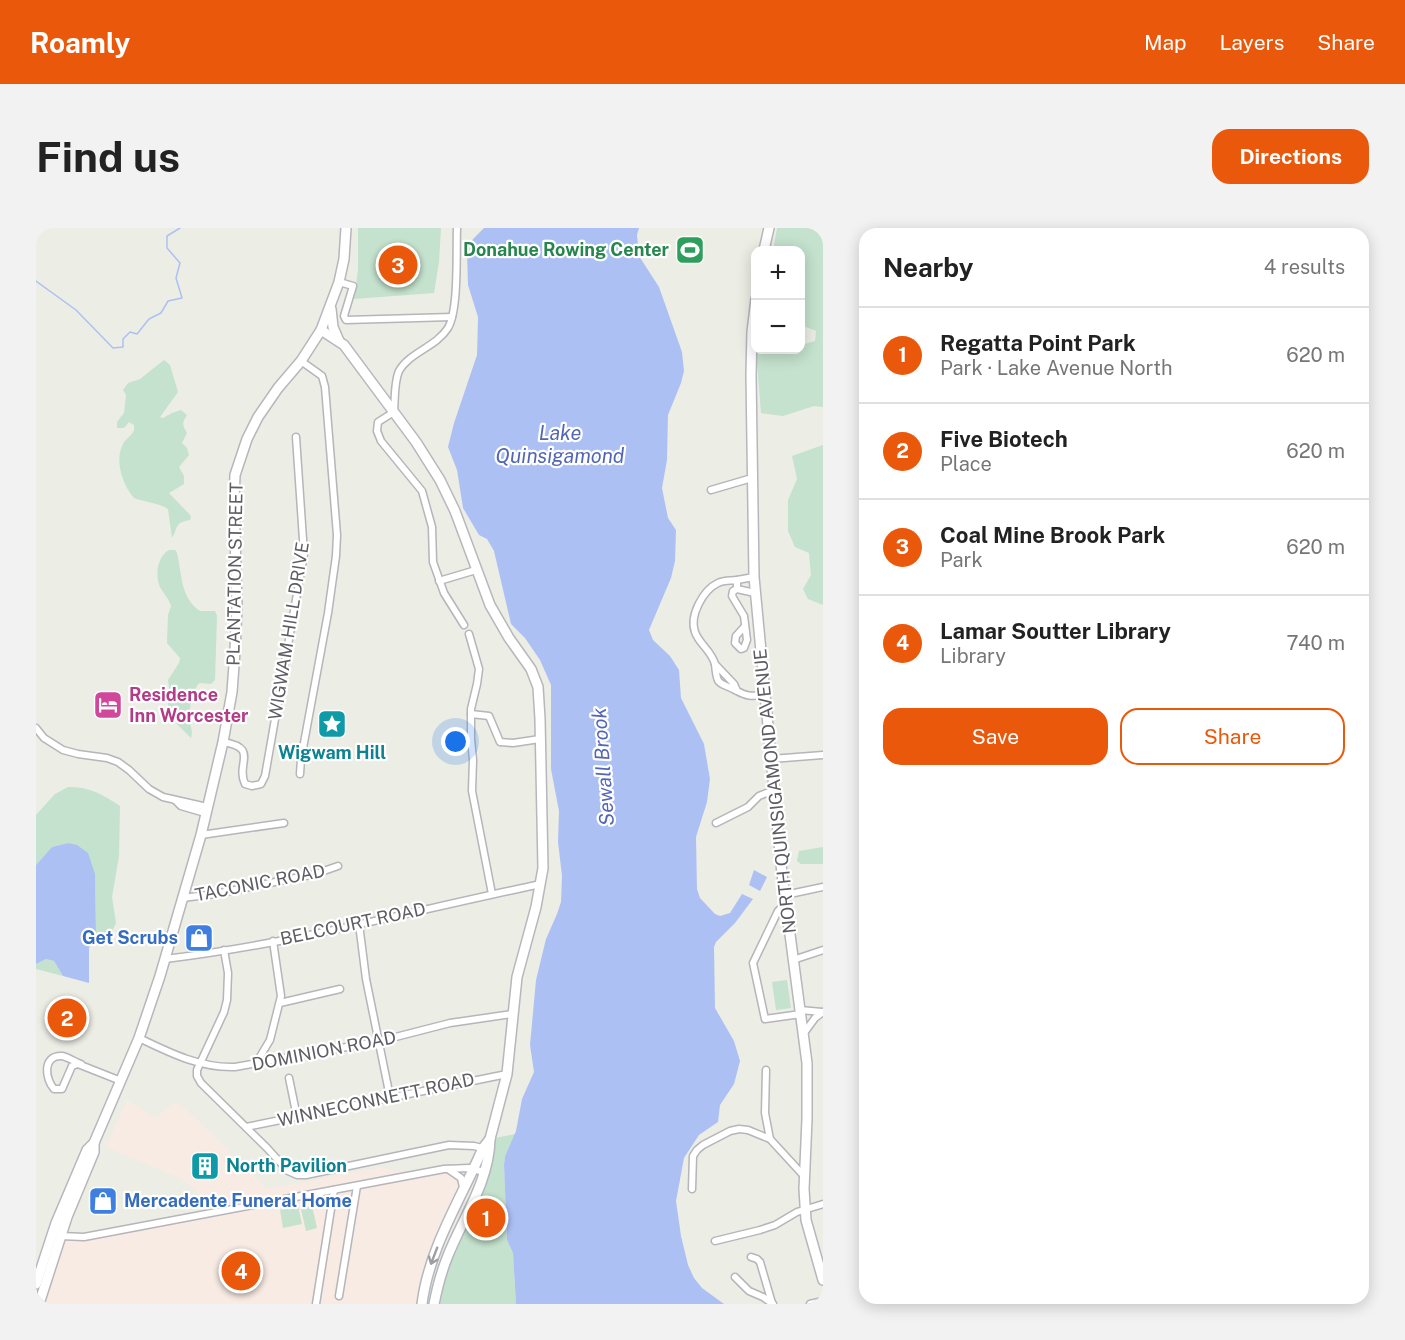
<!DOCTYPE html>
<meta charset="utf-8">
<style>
:root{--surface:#fff;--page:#f2f2f2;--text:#222;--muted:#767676;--line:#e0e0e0;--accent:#ea580c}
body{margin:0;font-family:"Public Sans",sans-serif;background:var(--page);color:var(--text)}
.controls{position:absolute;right:18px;top:18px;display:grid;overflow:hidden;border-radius:12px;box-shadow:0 3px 15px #0003}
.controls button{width:54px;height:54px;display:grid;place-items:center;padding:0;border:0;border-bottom:2px solid var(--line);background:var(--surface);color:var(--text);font:30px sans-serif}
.you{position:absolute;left:420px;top:514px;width:21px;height:21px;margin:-15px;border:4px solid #fff;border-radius:50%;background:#1a73e8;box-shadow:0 0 0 9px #1a73e833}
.badge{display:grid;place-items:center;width:39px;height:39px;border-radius:50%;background:var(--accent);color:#fff;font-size:20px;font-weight:700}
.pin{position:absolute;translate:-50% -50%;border:3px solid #fff;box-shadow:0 2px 6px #0006}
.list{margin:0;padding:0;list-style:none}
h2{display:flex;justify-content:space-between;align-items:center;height:78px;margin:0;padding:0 24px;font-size:26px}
h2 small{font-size:20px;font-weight:400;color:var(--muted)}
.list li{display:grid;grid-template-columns:39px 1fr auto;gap:18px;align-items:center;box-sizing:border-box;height:96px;padding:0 24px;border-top:2px solid var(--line)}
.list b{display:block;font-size:22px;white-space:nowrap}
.list p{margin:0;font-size:20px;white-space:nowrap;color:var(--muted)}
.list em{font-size:20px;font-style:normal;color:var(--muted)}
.actions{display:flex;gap:12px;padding:18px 24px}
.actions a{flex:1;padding:14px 0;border:2px solid var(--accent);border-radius:18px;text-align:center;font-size:21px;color:var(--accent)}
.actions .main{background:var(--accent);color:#fff}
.map{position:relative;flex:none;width:787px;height:1076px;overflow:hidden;border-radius:18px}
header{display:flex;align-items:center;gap:36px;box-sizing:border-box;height:84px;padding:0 30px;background:var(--accent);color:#fff}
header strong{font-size:28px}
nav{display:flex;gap:33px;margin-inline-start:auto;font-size:21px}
.intro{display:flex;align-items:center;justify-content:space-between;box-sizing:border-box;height:144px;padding:0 36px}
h1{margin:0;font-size:42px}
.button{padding:15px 27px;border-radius:18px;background:var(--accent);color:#fff;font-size:21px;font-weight:700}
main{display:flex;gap:36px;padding:0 36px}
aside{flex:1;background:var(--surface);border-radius:18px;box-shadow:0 3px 15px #0003}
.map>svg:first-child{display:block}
.medical{fill:#f8ebe3}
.green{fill:#c4e2cd}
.water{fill:#adc0f4}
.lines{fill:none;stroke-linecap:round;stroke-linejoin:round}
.stream{stroke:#adc0f4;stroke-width:1.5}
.street-casing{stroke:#b5b5ba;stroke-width:9}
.secondary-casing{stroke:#b6b7bd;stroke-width:12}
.street{stroke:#fff;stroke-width:6}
.secondary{stroke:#fff;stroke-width:9}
.oneway{stroke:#9e9ea1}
.labels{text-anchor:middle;stroke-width:4.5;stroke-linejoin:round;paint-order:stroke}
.leisure-label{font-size:18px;font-weight:bold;fill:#27864d;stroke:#fff;text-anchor:end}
.street-label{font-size:18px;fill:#5d5e63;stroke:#fff}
.hotel-label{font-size:18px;font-weight:bold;fill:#b23c85;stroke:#fff;text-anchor:start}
.culture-label{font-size:18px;font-weight:bold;fill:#0d838f;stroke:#fff}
.shop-label{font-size:18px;font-weight:bold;fill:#366cbe;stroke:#fff;text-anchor:end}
.water-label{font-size:20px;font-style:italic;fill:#5366b5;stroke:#fff}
</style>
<header>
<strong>Roamly</strong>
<nav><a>Map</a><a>Layers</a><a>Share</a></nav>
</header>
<div class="intro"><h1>Find us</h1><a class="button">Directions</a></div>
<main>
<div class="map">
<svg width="787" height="1076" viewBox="0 0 787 1076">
<rect width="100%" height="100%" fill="#ecede5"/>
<path class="medical" d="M91,872L119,890L140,873L173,903L231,961L347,939L365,945L424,934L421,948L424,951L425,959L401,1005L390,1033L381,1076H6L30,1003L43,1007L178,980L148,952L70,919Z"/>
<g class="green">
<path d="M322,0H405L403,34L398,65L318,71L322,42Z"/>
<path d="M741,0H787V179L778,178L747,188L725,185L720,122H764L765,117L779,113L780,103L765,97L764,22H737Z"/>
<path d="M128,132L134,137L142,164L124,189L127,190L136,185L145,182L151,187C146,194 146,197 151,205L146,215L151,220L153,227L143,239L148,248V256L133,265L155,288L154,292C138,295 143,298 136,310L132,281C123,275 109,274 98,270C87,257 78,233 87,216C91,208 100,207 98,197L93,194L88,200H81V194L88,185L90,167L87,162L92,155L104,151Z"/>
<path d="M787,217V377L772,371L767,361L775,347L773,325L759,319L752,303V272L761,251L756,228Z"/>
<path d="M133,322H139L141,325C146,345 144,370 164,383H179L181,388L179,452L175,456L163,455C156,463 152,484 154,495C155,501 157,503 155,510L141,496L132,482V470L134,467L132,452L143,435L144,430L131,415L132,387L135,378C133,371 129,367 125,361C119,349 120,330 133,322Z"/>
<path d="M32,559C52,558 68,567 84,578L83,628L76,669L80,695L74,708L66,709L60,706L59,646L32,615L16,619L0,637V587L19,566Z"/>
<path d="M787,619V636H765L761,633L763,623Z"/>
<path d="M10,731L18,733L27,748L0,741V736Z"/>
<path d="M751,752L755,780L740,782L736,754Z"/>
<path d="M479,906L469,928L468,937L471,1012L477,1025L480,1076H398L434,982L454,911Z"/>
<path d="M262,978L266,996L247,1000L244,982Z"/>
<path d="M276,978L281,1000L270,1003L265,981Z"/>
</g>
<g class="water">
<path d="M448,0H603L601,7L603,28L623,59L646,124L648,143L645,155L632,187L631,232L626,260L632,290L640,302L639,333L635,350L613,402L617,412L634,428L643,442L645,470L668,516L674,551L671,574L660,609L661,661L664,670L679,686L684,688L694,685L706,666L717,671L699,695L680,714L678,719L679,780L698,813L704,833L698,856L684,877L682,894L663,907L648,930L640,973L645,1008L652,1037L658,1050L666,1060L688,1076H480L477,1025L471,1012L468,937L469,928L480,903L486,871L498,844L494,817L500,752L510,711L521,686L525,674L526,648L522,614L523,583L515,541V457L504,432L489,410L475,396L458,323L451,311L443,307L427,280L421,242L412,219L418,195L441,127L442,89L432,57L431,25L437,11Z"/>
<path d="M32,615L41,617L52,625L59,646L60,706L53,720V755L27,748L18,733L10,731L0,736V637L16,619Z"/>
<path d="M718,642L731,649L724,663L713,657Z"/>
</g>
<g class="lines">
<path class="stream" d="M0,53L40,82L77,120L87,119V111L94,104L101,106L113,91L125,85L132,73L146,70L140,50L144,35L131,20V8L144,0"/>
<g class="street-casing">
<g id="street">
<path d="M421,0C420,24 423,81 412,100C400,119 374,124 363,143C358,154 359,172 358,184L342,194L341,203L345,213L386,263L396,299L397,334L408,365L428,397"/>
<path d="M303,54L317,58L308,88L310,92L416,89"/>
<path d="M675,262L716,250"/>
<path d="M701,352L718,349"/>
<path d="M403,353L440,342"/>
<path d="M701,361L719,365"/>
<path d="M433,406L443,441L441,456L435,481V511L437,532L436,563L456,666"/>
<path d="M679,436C675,422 663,416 659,404C653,388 667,362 682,355C688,352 695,353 701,352V361L697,363L696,368L708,388L711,412L708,420L705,421L699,415L700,408L709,398"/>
<path d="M701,463L698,456L679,436C681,460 683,453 701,463C712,469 716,468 729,467"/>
<path d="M435,486L453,488L464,514L477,515L504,511"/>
<path d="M0,500L8,510L27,522L42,526L71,530L82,534L93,542L113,561L127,569L171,579"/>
<path d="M187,514C224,520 199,536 209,556L216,558L225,556L229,548L268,326L260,209"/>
<path d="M735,531L787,527"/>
<path d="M264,546L265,531L292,385L300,328L301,307L289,159L286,148L265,133"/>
<path d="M140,573L145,578L169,585"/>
<path d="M680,595L712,579L723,568L738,562"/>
<path d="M165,607L248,595"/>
<path d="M749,667L787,659"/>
<path d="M146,670L179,666L279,646L302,638"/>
<path d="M750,675L742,683L717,735L729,791L765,786"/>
<path d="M323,696L330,751L354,869"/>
<path d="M188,722L192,745L191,772L188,784L161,842V848L165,855L231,920L252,943L261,947H270L413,917L438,918L450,921"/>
<path d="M129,731C256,716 380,682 505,656"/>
<path d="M757,732L787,722"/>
<path d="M244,775L304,761"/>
<path d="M764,782L786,784"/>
<path d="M768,805L779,790L787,784"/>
<path d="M103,810C134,825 164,840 199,839L344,813L414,795L476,786"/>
<path d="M45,836C39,834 32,829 26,828C6,827 9,851 18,861H26L36,838L42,836L85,853"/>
<path d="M219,837L234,812L245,768L237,713"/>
<path d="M730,842L729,885L734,911"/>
<path d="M253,850L261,889"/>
<path d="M210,899L471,846"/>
<path d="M412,941L425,950L427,959"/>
<path d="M656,961L657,928L661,922L667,917L694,903L703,901L712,902L734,911L768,948"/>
<path d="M24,1008L48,1009L408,941L433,940L448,944"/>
<path d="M679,1013L724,1002L739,997L761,984L787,976"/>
<path d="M715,1029L721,1031L724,1034L736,1075"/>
<path d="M699,1049L713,1063L727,1069L737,1076"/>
<path d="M303,1068L321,958"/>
<path d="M280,1076L298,962"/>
<path d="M774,1076L787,1073"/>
</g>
</g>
<g class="secondary-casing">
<g id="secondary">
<path d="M728,22L733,0"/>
<path d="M720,71L716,104L715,147L718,349L746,646L771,835V891L768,961L770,992L787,1052"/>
<path d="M295,81L297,99L303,113"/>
<path d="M285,102L308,117L380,214L404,252L419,283L454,377L473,410L495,441L502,459L504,491L507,640L500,679L481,749L471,846L454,911C453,955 426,991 411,1030C405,1045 401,1061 398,1076"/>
<path d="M0,1056L20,995L51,922L58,915L103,810L124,748L165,607L187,514L196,464L199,423L201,378L198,273L199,247L211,211L222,189L242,160L265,133L285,102L303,54L308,31L310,0"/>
<path d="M3,1076L31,989L58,924V915"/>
<path d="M386,1076C393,1020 425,971 447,920L454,911"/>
</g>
</g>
<use href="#street" class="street"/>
<use href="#secondary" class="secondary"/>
</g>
<defs><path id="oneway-shaft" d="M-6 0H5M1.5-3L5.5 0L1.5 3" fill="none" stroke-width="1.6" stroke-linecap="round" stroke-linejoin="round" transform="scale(1.5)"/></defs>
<use class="oneway" href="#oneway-shaft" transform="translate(398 1028) rotate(111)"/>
<defs>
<g id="stadium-square" transform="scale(1.5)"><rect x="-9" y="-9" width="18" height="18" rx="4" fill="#2e9e5b" stroke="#fff"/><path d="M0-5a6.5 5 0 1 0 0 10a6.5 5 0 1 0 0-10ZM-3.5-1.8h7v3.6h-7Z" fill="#fff"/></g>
<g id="hotel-square" transform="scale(1.5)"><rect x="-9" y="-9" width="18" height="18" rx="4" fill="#d1479c" stroke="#fff"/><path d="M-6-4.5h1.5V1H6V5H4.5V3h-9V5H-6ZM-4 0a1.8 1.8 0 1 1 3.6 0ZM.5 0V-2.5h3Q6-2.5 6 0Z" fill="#fff"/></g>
<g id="sight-square" transform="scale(1.5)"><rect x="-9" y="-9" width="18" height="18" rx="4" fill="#0f9aa8" stroke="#fff"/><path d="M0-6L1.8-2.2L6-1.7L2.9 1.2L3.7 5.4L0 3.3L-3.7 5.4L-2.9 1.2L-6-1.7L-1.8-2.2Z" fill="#fff"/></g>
<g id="shop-square" transform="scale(1.5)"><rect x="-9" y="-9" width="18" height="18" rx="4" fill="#3f7fe0" stroke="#fff"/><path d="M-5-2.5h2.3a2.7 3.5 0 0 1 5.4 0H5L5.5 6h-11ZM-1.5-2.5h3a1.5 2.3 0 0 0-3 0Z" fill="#fff"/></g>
<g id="building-square" transform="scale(1.5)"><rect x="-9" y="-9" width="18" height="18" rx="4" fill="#0f9aa8" stroke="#fff"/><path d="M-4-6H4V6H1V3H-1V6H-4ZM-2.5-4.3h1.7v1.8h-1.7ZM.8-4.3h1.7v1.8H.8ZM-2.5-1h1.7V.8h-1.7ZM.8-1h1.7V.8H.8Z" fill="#fff"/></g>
</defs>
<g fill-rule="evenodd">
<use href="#stadium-square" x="654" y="22"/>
<use href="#hotel-square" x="72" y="477"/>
<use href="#sight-square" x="296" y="496"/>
<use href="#shop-square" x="163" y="710"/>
<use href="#building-square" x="169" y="938"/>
<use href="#shop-square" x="67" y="973"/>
</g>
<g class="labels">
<g class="leisure-label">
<text x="633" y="28">Donahue Rowing Center</text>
</g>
<g class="street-label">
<text transform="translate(199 346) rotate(-89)" y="6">PLANTATION STREET</text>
<text transform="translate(253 403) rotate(-81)" y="6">WIGWAM HILL DRIVE</text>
<text transform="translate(739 563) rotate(-96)" y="6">NORTH QUINSIGAMOND AVENUE</text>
<text transform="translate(224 655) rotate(-11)" y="6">TACONIC ROAD</text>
<text transform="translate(317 696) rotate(-12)" y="6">BELCOURT ROAD</text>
<text transform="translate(288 823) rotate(-11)" y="6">DOMINION ROAD</text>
<text transform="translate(340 872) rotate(-12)" y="6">WINNECONNETT ROAD</text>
</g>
<g class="hotel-label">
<text x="93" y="473">Residence<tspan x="93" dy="21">Inn Worcester</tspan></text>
</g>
<g class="culture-label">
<text x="296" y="531">Wigwam Hill</text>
<text x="190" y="944" text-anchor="start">North Pavilion</text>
</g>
<g class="shop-label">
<text x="142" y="716">Get Scrubs</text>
<text x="88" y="979" text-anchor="start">Mercadente Funeral Home</text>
</g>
<g class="water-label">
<text x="524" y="212">Lake<tspan x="524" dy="23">Quinsigamond</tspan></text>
<text transform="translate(567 539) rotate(-94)" y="7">Sewall Brook</text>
</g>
</g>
</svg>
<div class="controls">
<button>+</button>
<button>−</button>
</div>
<div class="you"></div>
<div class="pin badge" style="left:450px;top:990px">1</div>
<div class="pin badge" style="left:31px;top:790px">2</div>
<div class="pin badge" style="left:362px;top:37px">3</div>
<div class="pin badge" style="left:205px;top:1043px">4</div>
</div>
<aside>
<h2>Nearby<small>4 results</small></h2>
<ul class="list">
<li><span class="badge">1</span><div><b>Regatta Point Park</b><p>Park · Lake Avenue North</p></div><em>620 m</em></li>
<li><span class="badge">2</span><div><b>Five Biotech</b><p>Place</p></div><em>620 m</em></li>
<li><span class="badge">3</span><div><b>Coal Mine Brook Park</b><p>Park</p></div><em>620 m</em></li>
<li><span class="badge">4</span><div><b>Lamar Soutter Library</b><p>Library</p></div><em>740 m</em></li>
</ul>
<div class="actions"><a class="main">Save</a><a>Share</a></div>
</aside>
</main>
